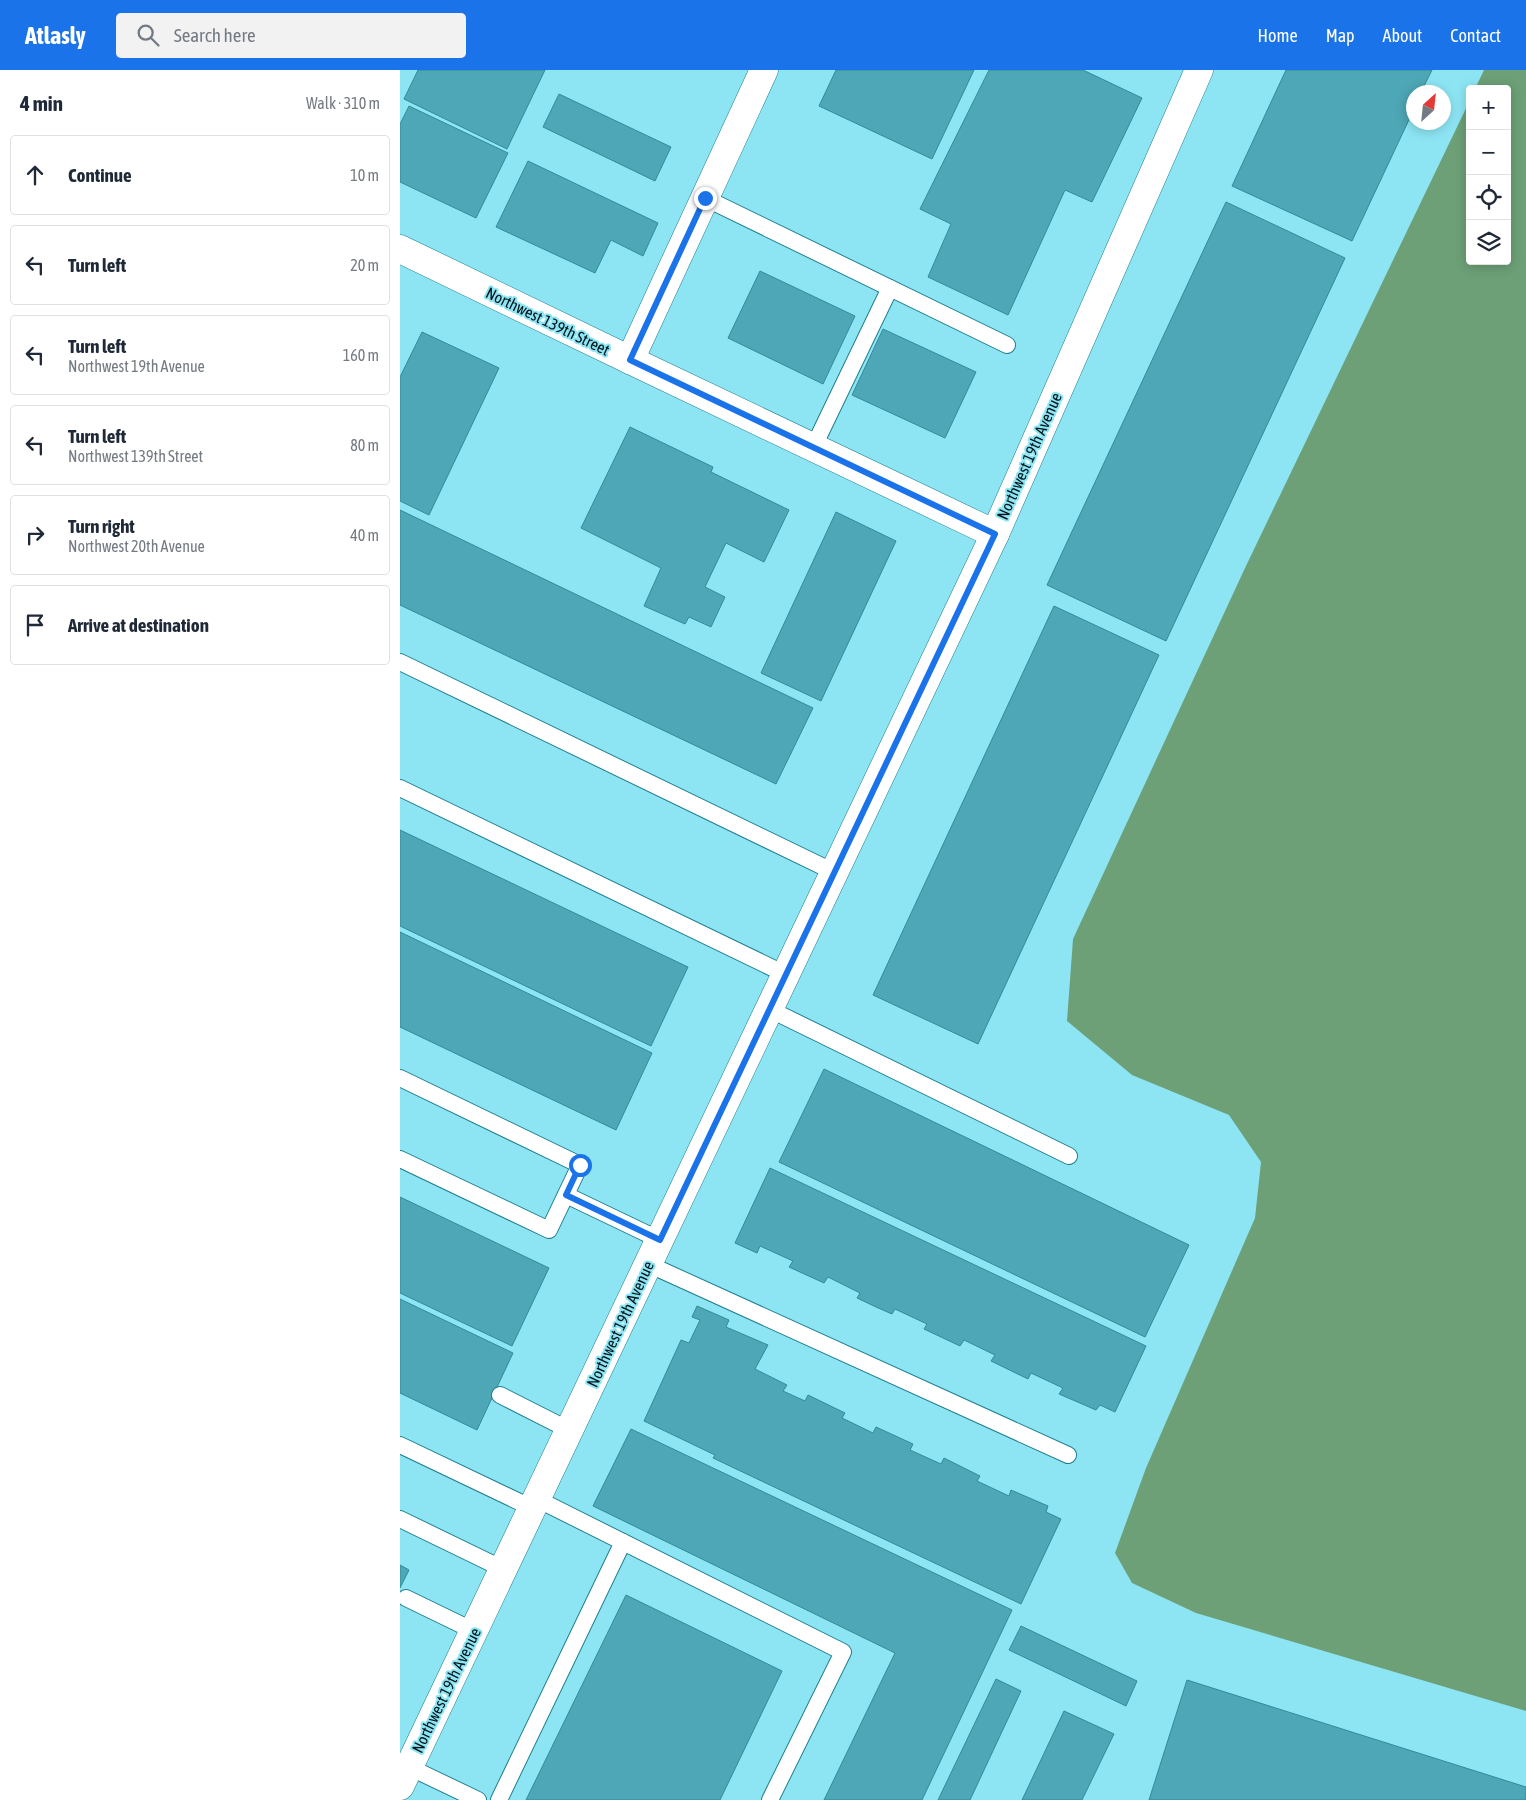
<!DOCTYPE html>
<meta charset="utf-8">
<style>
:root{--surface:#fff;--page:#f2f2f3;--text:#1f2937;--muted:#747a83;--line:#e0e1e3;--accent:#1a73e8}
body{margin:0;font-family:"Asap Condensed",sans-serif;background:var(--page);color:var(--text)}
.controls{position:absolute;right:15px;top:15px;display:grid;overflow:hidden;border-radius:5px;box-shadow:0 2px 12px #0003}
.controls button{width:45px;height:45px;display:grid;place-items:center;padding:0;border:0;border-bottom:1px solid var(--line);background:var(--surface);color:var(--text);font:25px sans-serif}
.compass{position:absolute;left:1006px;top:15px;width:45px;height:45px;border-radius:50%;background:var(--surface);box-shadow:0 2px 12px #0003;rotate:27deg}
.stop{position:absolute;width:15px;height:15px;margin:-11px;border:4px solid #1a73e8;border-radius:50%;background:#fff}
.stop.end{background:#1a73e8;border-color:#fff;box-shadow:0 1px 5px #0008}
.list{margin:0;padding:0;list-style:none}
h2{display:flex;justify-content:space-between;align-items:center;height:65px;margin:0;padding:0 20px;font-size:21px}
h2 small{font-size:16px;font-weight:400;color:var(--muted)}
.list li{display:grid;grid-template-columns:32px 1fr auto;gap:15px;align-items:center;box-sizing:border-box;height:80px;margin:0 10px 10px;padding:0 10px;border:1px solid var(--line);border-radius:5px}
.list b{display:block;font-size:19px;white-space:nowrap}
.list p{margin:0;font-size:16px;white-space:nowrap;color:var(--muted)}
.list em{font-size:16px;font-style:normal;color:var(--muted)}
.icon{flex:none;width:28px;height:28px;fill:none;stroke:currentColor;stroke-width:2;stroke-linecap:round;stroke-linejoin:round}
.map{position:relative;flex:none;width:1126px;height:1730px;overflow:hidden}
header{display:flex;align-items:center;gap:30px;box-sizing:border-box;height:70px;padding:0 25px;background:var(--accent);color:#fff}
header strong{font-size:24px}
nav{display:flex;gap:28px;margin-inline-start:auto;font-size:18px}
.search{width:350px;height:45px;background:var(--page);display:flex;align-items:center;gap:12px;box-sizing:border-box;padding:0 18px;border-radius:5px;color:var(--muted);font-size:19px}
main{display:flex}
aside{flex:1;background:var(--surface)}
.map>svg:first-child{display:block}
.water{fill:#6da077}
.building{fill:#4ea7b6;stroke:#2f8b9a}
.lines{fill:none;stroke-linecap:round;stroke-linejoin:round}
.service-casing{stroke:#1f7f8e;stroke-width:18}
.minor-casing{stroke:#1f7f8e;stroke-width:29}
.service{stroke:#fff;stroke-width:16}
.minor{stroke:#fff;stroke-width:28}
.route{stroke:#1a73e8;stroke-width:6}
.labels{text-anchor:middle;stroke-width:4;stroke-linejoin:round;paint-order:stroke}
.street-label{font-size:16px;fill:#001318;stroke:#8de5f4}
</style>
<header>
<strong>Atlasly</strong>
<div class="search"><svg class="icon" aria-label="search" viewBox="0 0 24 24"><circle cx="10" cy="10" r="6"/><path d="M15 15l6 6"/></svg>Search here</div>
<nav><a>Home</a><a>Map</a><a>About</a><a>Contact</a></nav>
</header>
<main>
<aside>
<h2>4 min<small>Walk · 310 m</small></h2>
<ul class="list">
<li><svg class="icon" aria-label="ahead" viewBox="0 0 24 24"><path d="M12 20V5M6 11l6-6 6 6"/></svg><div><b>Continue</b></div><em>10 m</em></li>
<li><svg class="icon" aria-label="left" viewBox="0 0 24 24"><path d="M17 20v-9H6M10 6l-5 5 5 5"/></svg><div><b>Turn left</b></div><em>20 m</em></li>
<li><svg class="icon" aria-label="left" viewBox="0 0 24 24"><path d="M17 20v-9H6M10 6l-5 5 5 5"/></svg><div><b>Turn left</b><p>Northwest 19th Avenue</p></div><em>160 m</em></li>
<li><svg class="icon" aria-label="left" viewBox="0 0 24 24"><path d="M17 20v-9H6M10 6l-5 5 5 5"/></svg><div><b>Turn left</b><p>Northwest 139th Street</p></div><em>80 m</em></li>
<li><svg class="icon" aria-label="right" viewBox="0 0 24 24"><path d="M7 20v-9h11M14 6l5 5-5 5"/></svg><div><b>Turn right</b><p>Northwest 20th Avenue</p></div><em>40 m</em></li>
<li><svg class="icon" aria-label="arrive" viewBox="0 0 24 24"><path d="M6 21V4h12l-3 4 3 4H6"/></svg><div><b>Arrive at destination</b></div></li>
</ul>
</aside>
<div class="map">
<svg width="1126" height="1730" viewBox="0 0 1126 1730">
<rect width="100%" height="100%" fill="#8de5f4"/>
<path class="water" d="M1084,0H1126V1641L796,1543L732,1513L715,1483L746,1398L855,1148L861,1092L829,1045L732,1005L667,951L673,869L845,498L1070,30V191H1107V19H1075Z"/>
<g class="building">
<path d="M18,0H145L107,79L4,29Z"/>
<path d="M436,0H574L532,89L419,36Z"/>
<path d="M589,0H683L742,28L692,132L665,120L608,245L528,207L551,154L520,139Z"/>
<path d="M886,0H1032L1021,22H1014V39L952,171L832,116Z"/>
<path d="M159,24L271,77L255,111L143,57Z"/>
<path d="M9,36L108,83L76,148L0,112V54Z"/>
<path d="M128,91L258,153L243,186L211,170L195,203L96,157Z"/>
<path d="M826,132L945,188L766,571L647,515Z"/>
<path d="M360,201L455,246L423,314L328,268Z"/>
<path d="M483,259L576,302L545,368L452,325Z"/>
<path d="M22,262L99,298L29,445L0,431V307Z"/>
<path d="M230,357L313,397L311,402L389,440L364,492L326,473L305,517L325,527L311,557L289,547L285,554L244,536L261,498L181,458Z"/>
<path d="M0,440L413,638L376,714L0,535Z"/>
<path d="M436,442L496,471L421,631L361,603Z"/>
<path d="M654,536L759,585L578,974L473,925Z"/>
<path d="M0,760L288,897L251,976L0,856Z"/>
<path d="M0,862L252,983L216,1060L0,957Z"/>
<path d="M424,999L789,1175L745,1267L379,1092Z"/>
<path d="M370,1098L746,1276L715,1342L700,1335L696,1340L659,1324L663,1318L631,1303L628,1309L591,1291L595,1285L564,1270L560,1276L524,1259L527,1254L495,1239L492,1244L476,1237L457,1228L460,1223L428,1207L424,1213L389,1197L393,1191L360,1176L357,1183L335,1173Z"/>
<path d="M0,1127L149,1198L112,1276L0,1223Z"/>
<path d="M0,1229L113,1283L77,1360L0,1323Z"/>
<path d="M297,1236L329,1250L326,1257L368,1275L355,1299L387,1315L383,1321L405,1331L408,1325L445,1343L442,1348L473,1363L476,1357L513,1374L510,1380L541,1394L544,1388L580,1406L577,1411L609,1426L611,1420L648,1436L646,1442L661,1449L621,1534L313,1388L315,1385L244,1351L281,1270L289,1273L300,1250L292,1247Z"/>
<path d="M231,1359L612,1540L522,1730H424L495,1583L193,1436Z"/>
<path d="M0,1495L9,1500L0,1518Z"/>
<path d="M226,1525L382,1601L320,1730H126Z"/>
<path d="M621,1556L737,1611L726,1636L609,1580Z"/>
<path d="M596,1609L621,1621L570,1730H538Z"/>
<path d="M787,1610L1126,1717V1730H749Z"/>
<path d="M664,1641L714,1664L682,1730H622Z"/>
</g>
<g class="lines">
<g class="service-casing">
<g id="service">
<path d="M305,128L607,275"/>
<path d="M413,378L490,218"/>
<path d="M0,592L434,802"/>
<path d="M0,718L385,904"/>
<path d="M369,939L669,1086"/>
<path d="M0,1008L180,1095L149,1160L0,1089"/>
<path d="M166,1125L260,1170"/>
<path d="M248,1194L668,1385"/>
<path d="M100,1325L169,1360"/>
<path d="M0,1375L132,1438"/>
<path d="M137,1429L443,1582L370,1730"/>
<path d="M0,1449L103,1499"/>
<path d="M6,1528L74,1561"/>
<path d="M9,1697L78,1730"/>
<path d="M99,1730L223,1472"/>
</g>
</g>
<g class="minor-casing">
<g id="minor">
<path d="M0,179L230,290L595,464"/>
<path d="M230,290L364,0"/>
<path d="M0,1716L595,464L799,0"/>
</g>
</g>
<use href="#service" class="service"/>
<use href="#minor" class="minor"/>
</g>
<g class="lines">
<path class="route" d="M180,1095L166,1125L260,1170L595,464L230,290L305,128"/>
</g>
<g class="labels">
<g class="street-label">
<text transform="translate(148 251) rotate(26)" y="6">Northwest 139th Street</text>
<text transform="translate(629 386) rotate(-66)" y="6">Northwest 19th Avenue</text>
<text transform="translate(220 1254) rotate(-65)" y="6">Northwest 19th Avenue</text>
<text transform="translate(46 1620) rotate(-64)" y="6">Northwest 19th Avenue</text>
</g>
</g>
</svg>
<div class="controls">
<button>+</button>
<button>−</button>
<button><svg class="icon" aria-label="locate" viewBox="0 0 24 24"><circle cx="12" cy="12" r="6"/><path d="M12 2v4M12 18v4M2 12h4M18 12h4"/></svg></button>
<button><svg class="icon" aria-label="layers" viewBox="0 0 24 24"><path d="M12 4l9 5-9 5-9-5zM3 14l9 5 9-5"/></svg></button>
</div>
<svg class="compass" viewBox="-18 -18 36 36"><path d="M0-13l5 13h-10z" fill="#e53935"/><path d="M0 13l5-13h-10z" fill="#747a83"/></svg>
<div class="stop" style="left:180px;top:1095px"></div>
<div class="stop end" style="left:305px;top:128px"></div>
</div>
</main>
